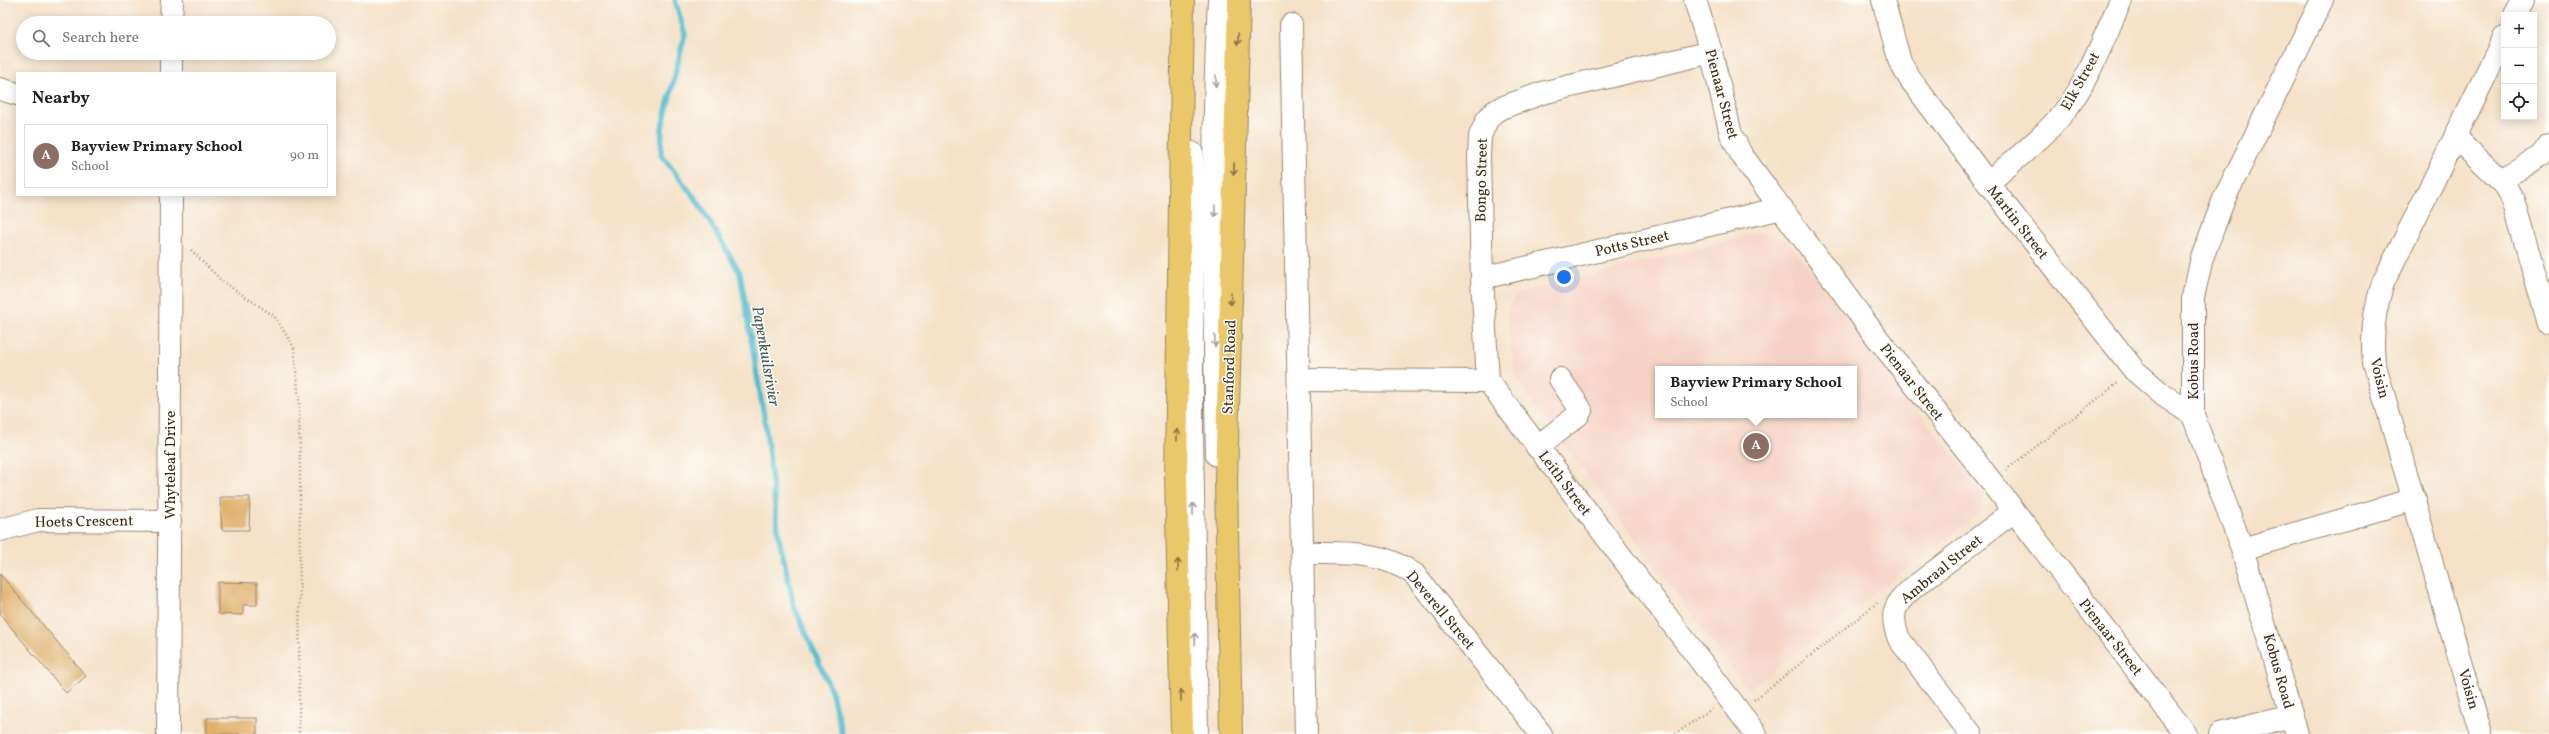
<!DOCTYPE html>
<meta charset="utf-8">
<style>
:root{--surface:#fff;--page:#f2f2f2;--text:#222;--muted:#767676;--line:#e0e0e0;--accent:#1f6fb2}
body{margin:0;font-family:Vollkorn,serif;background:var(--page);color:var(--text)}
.controls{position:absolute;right:12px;top:12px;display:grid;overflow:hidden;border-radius:0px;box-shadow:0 2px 10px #0003}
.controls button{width:36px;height:36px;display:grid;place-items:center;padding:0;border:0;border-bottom:1px solid var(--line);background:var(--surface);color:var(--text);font:20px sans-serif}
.you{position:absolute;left:1564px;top:277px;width:14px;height:14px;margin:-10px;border:3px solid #fff;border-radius:50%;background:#1a73e8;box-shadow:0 0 0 6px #1a73e833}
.badge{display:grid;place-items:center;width:26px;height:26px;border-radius:50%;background:var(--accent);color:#fff;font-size:13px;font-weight:700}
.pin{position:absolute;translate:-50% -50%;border:2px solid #fff;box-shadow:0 1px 4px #0006}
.popup{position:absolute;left:1655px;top:366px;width:202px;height:52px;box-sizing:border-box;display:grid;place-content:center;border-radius:0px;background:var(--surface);filter:drop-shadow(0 1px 3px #0005);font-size:13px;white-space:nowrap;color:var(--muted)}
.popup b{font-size:15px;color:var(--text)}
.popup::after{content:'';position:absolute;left:50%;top:100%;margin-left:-8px;border:8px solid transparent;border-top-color:var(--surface)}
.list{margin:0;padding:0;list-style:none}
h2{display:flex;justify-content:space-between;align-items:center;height:52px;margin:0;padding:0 16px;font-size:17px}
h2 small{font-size:13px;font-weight:400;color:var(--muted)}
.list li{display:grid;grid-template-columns:26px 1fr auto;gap:12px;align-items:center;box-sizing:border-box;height:64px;margin:0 8px 8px;padding:0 8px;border:1px solid var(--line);border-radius:0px}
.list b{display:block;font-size:15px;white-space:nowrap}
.list p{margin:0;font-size:13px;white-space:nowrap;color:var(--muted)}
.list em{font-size:13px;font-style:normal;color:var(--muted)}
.icon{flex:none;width:22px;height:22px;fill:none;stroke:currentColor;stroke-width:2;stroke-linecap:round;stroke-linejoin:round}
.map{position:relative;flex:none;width:2549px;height:734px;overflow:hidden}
.search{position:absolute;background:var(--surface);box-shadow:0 2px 10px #0003;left:16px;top:16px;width:320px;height:44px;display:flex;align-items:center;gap:10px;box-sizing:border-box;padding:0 14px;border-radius:22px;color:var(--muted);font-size:15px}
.panel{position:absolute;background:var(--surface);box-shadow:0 2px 10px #0003;left:16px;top:72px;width:320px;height:124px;border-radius:0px}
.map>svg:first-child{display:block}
.built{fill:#f6d2c4;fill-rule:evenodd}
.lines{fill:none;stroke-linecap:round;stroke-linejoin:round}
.stream{stroke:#53bdd0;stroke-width:5.5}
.building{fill:#deac63}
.minor-casing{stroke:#988672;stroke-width:24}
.major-casing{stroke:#988672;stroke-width:24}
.path{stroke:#988672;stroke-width:2.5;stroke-dasharray:1 3;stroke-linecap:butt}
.minor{stroke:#fff;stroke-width:22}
.major{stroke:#eac769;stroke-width:22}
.oneway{stroke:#8a7140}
.oneway2{stroke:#a79f9a}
.labels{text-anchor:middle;stroke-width:3;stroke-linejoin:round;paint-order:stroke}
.street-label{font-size:15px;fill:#3b2a1e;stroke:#fdfcf7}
.water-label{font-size:16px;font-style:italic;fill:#435d5c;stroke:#fdfcf7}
</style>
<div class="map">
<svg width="2549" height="734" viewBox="0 0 2549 734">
<rect width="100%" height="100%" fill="#fdfcf7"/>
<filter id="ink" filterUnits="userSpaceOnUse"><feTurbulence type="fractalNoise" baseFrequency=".025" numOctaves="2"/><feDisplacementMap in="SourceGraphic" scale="8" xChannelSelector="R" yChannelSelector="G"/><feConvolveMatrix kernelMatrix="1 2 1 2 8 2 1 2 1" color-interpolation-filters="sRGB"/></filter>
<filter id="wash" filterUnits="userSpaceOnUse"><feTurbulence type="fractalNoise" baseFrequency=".012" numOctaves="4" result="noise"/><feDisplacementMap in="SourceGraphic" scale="16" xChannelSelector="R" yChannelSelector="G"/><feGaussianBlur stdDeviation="0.9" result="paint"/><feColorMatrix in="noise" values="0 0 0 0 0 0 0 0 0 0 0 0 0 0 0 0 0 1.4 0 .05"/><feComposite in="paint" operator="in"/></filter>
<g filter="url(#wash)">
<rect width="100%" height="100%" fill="#f4e1c7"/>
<path class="built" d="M1758,233L1787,240L1983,495L1981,512L1748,690L1529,398L1515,374L1507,310L1517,294ZM1658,369H1854V415H1658Z"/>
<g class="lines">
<path class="stream" d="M675,0L685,34L662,128L661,155L698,202L740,273L765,422L779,538L794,606L831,690L842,734"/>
</g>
<g id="blocks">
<g class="building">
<path d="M220,497H250L249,530H222Z"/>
<path d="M0,574L86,676L66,693L0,614Z"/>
<path d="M218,582L257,583V605H243V615L218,614Z"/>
<rect x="207" y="718" width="50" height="16"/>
</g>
</g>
</g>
<g filter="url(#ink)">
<use href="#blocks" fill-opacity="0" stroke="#988672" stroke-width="1"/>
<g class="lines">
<g class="minor-casing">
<g id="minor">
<path d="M1695,0L1711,52L1731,134L1741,154L1871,330L1991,481L2186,734"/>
<path d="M1883,0L1900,62L1910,79L1988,183L2134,370L2163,395L2193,415"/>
<path d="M2515,15L2523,0"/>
<path d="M171,23L172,0"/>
<path d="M1291,25L1306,734"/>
<path d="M171,73V53"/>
<path d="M0,89L17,94"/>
<path d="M2455,137L2504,184L2513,200L2549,324"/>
<path d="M1192,153V432L1197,734"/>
<path d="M2500,180L2541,156L2549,145"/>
<path d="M1988,183C2014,160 2042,139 2064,112C2089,80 2104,37 2121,0"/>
<path d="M1482,278L1782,208"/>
<path d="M1300,380L1488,381L1756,734"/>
<path d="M1488,381L1482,278L1479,157L1480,136L1487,120L1494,112L1501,108L1542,93L1711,52"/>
<path d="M1537,447L1578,415L1581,410L1560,379"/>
<path d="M1217,455C1214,303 1211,151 1219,0"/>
<path d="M0,530L38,520L170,521"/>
<path d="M2242,549L2415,499"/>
<path d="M1303,553C1343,553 1381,550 1414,574L1541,734"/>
<path d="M168,734L171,195"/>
<path d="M1971,734L1899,639C1889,613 1894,604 1914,587L2014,511"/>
<path d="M2220,734L2292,716"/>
<path d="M2297,734L2242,549L2193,415V297L2202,258L2224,199L2322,0"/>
<path d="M2481,734L2374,362C2371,334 2374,310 2383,283L2504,38"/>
</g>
</g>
<g class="major-casing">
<g id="major">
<path d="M1182,734L1176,474L1183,0"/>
<path d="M1231,734L1226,481L1239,0"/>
</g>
</g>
<g class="path">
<path d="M191,250L222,281L274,316L294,347L299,400L300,473L299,734"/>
<path d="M2006,470L2119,382"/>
<path d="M1754,700L1877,603"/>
<path d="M1675,734L1713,708"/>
</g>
<use href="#minor" class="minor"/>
<use href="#major" class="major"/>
</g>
<defs><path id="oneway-shaft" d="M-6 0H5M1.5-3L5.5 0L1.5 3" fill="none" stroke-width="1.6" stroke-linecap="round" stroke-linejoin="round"/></defs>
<g class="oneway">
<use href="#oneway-shaft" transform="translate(1238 39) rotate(92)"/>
<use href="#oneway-shaft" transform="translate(1234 169) rotate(92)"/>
<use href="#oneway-shaft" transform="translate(1231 299) rotate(92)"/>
<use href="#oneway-shaft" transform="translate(1177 435) rotate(-89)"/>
<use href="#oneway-shaft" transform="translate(1178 565) rotate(-91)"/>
<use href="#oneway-shaft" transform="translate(1181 695) rotate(-91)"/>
</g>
<g class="oneway2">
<use href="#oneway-shaft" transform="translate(1216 81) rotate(91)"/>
<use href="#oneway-shaft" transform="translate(1215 211) rotate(90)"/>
<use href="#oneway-shaft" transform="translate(1215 341) rotate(89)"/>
<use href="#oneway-shaft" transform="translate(1193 509) rotate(-91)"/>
<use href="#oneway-shaft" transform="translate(1195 639) rotate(-91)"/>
</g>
</g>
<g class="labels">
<g class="street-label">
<text transform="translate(2080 81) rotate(-61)" y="5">Elk Street</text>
<text transform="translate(1722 94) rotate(75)" y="5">Pienaar Street</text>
<text transform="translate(1481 180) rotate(-89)" y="5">Bongo Street</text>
<text transform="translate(2018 222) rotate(52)" y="5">Martin Street</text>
<text transform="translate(1632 243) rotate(-13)" y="5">Potts Street</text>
<text transform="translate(2193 361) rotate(-90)" y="5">Kobus Road</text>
<text transform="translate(1229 367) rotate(-88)" y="5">Stanford Road</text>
<text transform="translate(2380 378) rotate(76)" y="5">Voisin</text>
<text transform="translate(1912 382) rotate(52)" y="5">Pienaar Street</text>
<text transform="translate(170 465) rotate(-90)" y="5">Whyteleaf Drive</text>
<text transform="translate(1565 483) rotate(53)" y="5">Leith Street</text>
<text transform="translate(84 521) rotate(-1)" y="5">Hoets Crescent</text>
<text transform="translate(1941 569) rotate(-39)" y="5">Ambraal Street</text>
<text transform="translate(1441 610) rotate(50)" y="5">Deverell Street</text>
<text transform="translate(2111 637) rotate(52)" y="5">Pienaar Street</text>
<text transform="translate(2279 671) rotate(74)" y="5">Kobus Road</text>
<text transform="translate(2469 689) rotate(74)" y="5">Voisin</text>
</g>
<g class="water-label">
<text transform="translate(767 356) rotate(80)" y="6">Papenkuilsrivier</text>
</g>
</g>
</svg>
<div class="controls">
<button>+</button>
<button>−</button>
<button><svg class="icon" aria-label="locate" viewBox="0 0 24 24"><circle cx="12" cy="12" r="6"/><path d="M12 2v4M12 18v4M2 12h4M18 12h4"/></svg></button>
</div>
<div class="you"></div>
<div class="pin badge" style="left:1756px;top:446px;background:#8d6e63">A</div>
<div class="popup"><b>Bayview Primary School</b>School</div>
<div class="search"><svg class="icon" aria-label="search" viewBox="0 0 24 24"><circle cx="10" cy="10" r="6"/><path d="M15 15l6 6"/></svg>Search here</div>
<section class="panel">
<h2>Nearby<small></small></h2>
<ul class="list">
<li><span class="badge" style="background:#8d6e63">A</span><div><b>Bayview Primary School</b><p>School</p></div><em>90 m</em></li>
</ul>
</section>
</div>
